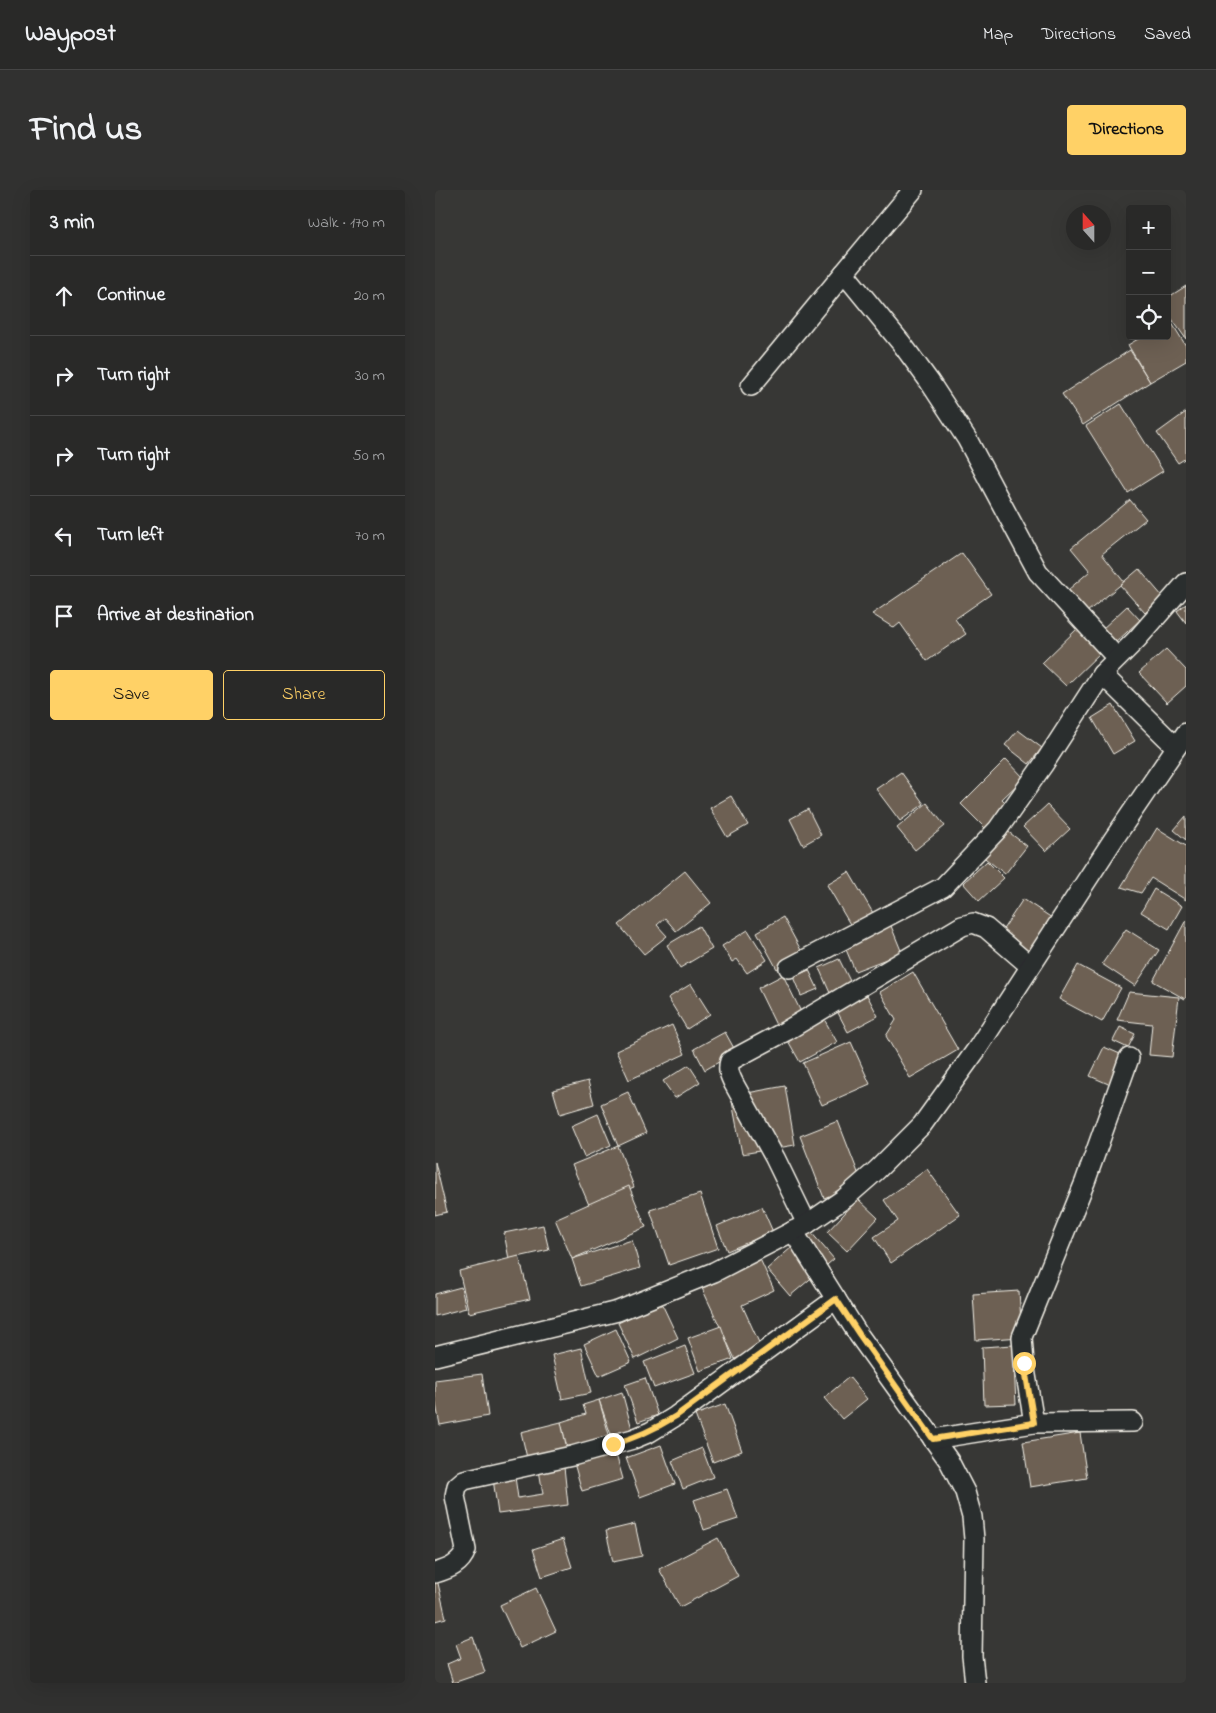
<!DOCTYPE html>
<meta charset="utf-8">
<style>
:root{--surface:#292928;--page:#313130;--text:#f1f3f6;--muted:#a5a6a8;--line:#454545;--accent:#ffd166}
body{margin:0;font-family:"Indie Flower",sans-serif;background:var(--page);color:var(--text)}
.controls{position:absolute;right:15px;top:15px;display:grid;overflow:hidden;border-radius:5px;box-shadow:0 5px 20px #0002}
.controls button{width:45px;height:45px;display:grid;place-items:center;padding:0;border:0;border-bottom:1px solid var(--line);background:var(--surface);color:var(--text);font:25px sans-serif}
.compass{position:absolute;left:631px;top:15px;width:45px;height:45px;border-radius:50%;background:var(--surface);box-shadow:0 5px 20px #0002;rotate:339deg}
.stop{position:absolute;width:15px;height:15px;margin:-11px;border:4px solid #ffd166;border-radius:50%;background:#fff}
.stop.end{background:#ffd166;border-color:#fff;box-shadow:0 1px 5px #0008}
.list{margin:0;padding:0;list-style:none}
h2{display:flex;justify-content:space-between;align-items:center;height:65px;margin:0;padding:0 20px;font-size:21px}
h2 small{font-size:16px;font-weight:400;color:var(--muted)}
.list li{display:grid;grid-template-columns:32px 1fr auto;gap:15px;align-items:center;box-sizing:border-box;height:80px;padding:0 20px;border-top:1px solid var(--line)}
.list b{display:block;font-size:19px;white-space:nowrap}
.list em{font-size:16px;font-style:normal;color:var(--muted)}
.actions{display:flex;gap:10px;padding:15px 20px}
.actions a{flex:1;padding:11px 0;border:1px solid var(--accent);border-radius:5px;text-align:center;font-size:18px;color:var(--accent)}
.actions .main{background:var(--accent);color:#111}
.icon{flex:none;width:28px;height:28px;fill:none;stroke:currentColor;stroke-width:2;stroke-linecap:round;stroke-linejoin:round}
.map{position:relative;flex:none;width:751px;height:1493px;overflow:hidden;border-radius:5px}
header{display:flex;align-items:center;gap:30px;box-sizing:border-box;height:70px;padding:0 25px;background:var(--surface);border-bottom:1px solid var(--line)}
header strong{font-size:24px}
nav{display:flex;gap:28px;margin-inline-start:auto;font-size:18px}
.intro{display:flex;align-items:center;justify-content:space-between;box-sizing:border-box;height:120px;padding:0 30px}
h1{margin:0;font-size:35px}
.button{padding:12px 22px;border-radius:5px;background:var(--accent);color:#111;font-size:18px;font-weight:700}
main{display:flex;gap:30px;padding:0 30px}
aside{flex:1;background:var(--surface);border-radius:5px;box-shadow:0 5px 20px #0002}
.map>svg:first-child{display:block}
.building{fill:#6d6053;stroke:#f4f1e8}
.lines{fill:none;stroke-linecap:round;stroke-linejoin:round}
.minor-casing{stroke:#f4f1e8;stroke-width:22}
.minor{stroke:#2a2d2e;stroke-width:19}
.route{stroke:#ffd166;stroke-width:6}
</style>
<header>
<strong>Waypost</strong>
<nav><a>Map</a><a>Directions</a><a>Saved</a></nav>
</header>
<div class="intro"><h1>Find us</h1><a class="button">Directions</a></div>
<main>
<aside>
<h2>3 min<small>Walk · 170 m</small></h2>
<ul class="list">
<li><svg class="icon" aria-label="ahead" viewBox="0 0 24 24"><path d="M12 20V5M6 11l6-6 6 6"/></svg><div><b>Continue</b></div><em>20 m</em></li>
<li><svg class="icon" aria-label="right" viewBox="0 0 24 24"><path d="M7 20v-9h11M14 6l5 5-5 5"/></svg><div><b>Turn right</b></div><em>30 m</em></li>
<li><svg class="icon" aria-label="right" viewBox="0 0 24 24"><path d="M7 20v-9h11M14 6l5 5-5 5"/></svg><div><b>Turn right</b></div><em>50 m</em></li>
<li><svg class="icon" aria-label="left" viewBox="0 0 24 24"><path d="M17 20v-9H6M10 6l-5 5 5 5"/></svg><div><b>Turn left</b></div><em>70 m</em></li>
<li><svg class="icon" aria-label="arrive" viewBox="0 0 24 24"><path d="M6 21V4h12l-3 4 3 4H6"/></svg><div><b>Arrive at destination</b></div></li>
</ul>
<div class="actions"><a class="main">Save</a><a>Share</a></div>
</aside>
<div class="map">
<svg width="751" height="1493" viewBox="0 0 751 1493">
<rect width="100%" height="100%" fill="#373735"/>
<filter id="ink" filterUnits="userSpaceOnUse"><feTurbulence type="fractalNoise" baseFrequency=".02" numOctaves="2"/><feDisplacementMap in="SourceGraphic" scale="10" xChannelSelector="R" yChannelSelector="G"/><feConvolveMatrix kernelMatrix="1 2 1 2 8 2 1 2 1" color-interpolation-filters="sRGB"/></filter>
<g filter="url(#ink)">
<g class="building">
<path d="M751,96V149L732,122V108Z"/>
<path d="M735,130L751,156V171L715,192L693,155L708,146H732V132Z"/>
<path d="M695,160L715,192L648,235L627,204Z"/>
<path d="M686,214L728,281L693,303L651,236Z"/>
<path d="M751,222V268L743,273L722,243Z"/>
<path d="M695,310L711,329L667,364L689,392L652,422L633,400L655,381L636,358Z"/>
<path d="M527,363L556,404L520,429L531,444L492,471L465,433L459,438L437,424Z"/>
<path d="M704,379L728,407L710,423L685,395Z"/>
<path d="M751,414V433L742,421Z"/>
<path d="M692,416L705,430L679,454L666,440Z"/>
<path d="M644,437L668,460L631,496L607,473Z"/>
<path d="M731,459L751,480V496L732,513L704,483Z"/>
<path d="M678,515L700,551L678,564L657,528Z"/>
<path d="M583,540L607,558L594,574L570,555Z"/>
<path d="M571,569L589,588L567,609L574,616L551,639L526,614Z"/>
<path d="M466,582L489,614L465,631L441,599Z"/>
<path d="M296,606L313,635L292,647L275,618Z"/>
<path d="M492,613L510,636L480,660L462,638Z"/>
<path d="M612,615L635,639L611,661L588,637Z"/>
<path d="M373,619L386,645L368,655L355,629Z"/>
<path d="M751,626V650L739,640Z"/>
<path d="M567,637L592,656L570,684L546,665Z"/>
<path d="M722,638L751,656V710L716,688L706,703L686,697Z"/>
<path d="M552,671L569,688L544,711L528,693Z"/>
<path d="M250,681L276,713L241,741L230,728L222,735L232,746L209,764L184,735Z"/>
<path d="M414,682L438,723L416,736L392,695Z"/>
<path d="M719,699L747,716L734,739L706,722Z"/>
<path d="M588,709L617,728L592,765L563,747Z"/>
<path d="M348,727L368,764L342,779L322,742Z"/>
<path d="M751,730V807L750,809L718,791Z"/>
<path d="M454,731L467,763L420,781L407,750Z"/>
<path d="M264,736L277,759L245,778L232,755Z"/>
<path d="M691,739L724,760L700,796L667,774Z"/>
<path d="M313,740L332,770L312,783L302,769L297,772L287,756Z"/>
<path d="M404,769L416,793L395,803L384,778Z"/>
<path d="M643,775L686,798L667,832L624,809Z"/>
<path d="M374,780L383,799L366,806L358,787Z"/>
<path d="M478,782L523,860L475,888L451,846L461,830L445,802Z"/>
<path d="M348,785L366,822L341,835L323,798Z"/>
<path d="M256,794L275,824L252,839L233,808Z"/>
<path d="M694,802L744,807L737,867L714,865L717,834L682,830Z"/>
<path d="M432,805L443,826L413,842L402,821Z"/>
<path d="M389,829L402,852L365,872L352,849Z"/>
<path d="M237,835L250,864L194,890L181,861Z"/>
<path d="M685,837L700,844L693,858L678,851Z"/>
<path d="M290,842L301,862L270,880L259,859Z"/>
<path d="M416,852L435,894L387,915L368,873Z"/>
<path d="M669,857L692,867L678,896L655,886Z"/>
<path d="M254,875L265,892L240,908L228,891Z"/>
<path d="M153,891L159,914L125,924L118,900Z"/>
<path d="M350,896L360,955L307,964L296,906Z"/>
<path d="M193,902L211,943L183,956L166,914Z"/>
<path d="M163,924L176,955L149,967L136,936Z"/>
<path d="M403,931L427,993L389,1008L365,946Z"/>
<path d="M183,956L199,997L154,1015L137,975Z"/>
<path d="M0,972L12,1022L0,1025Z"/>
<path d="M492,979L525,1025L456,1073L439,1047L463,1031L449,1010Z"/>
<path d="M194,996L211,1037L137,1069L120,1029Z"/>
<path d="M265,1004L283,1058L234,1075L215,1020Z"/>
<path d="M423,1009L443,1028L412,1061L392,1042Z"/>
<path d="M327,1017L338,1042L292,1061L282,1036Z"/>
<path d="M108,1035L114,1060L74,1069L69,1043Z"/>
<path d="M375,1041L399,1069L355,1106L332,1079Z"/>
<path d="M197,1050L205,1078L146,1096L137,1069Z"/>
<path d="M84,1066L95,1109L34,1123L24,1081Z"/>
<path d="M325,1069L339,1100L307,1115L326,1157L300,1169L266,1096Z"/>
<path d="M26,1097L31,1118L0,1126V1104Z"/>
<path d="M584,1101L587,1147L541,1150L538,1104Z"/>
<path d="M226,1112L243,1148L200,1169L183,1133Z"/>
<path d="M286,1136L298,1169L265,1181L253,1148Z"/>
<path d="M181,1139L196,1172L164,1186L149,1154Z"/>
<path d="M578,1155L581,1214L549,1215L547,1157Z"/>
<path d="M250,1156L260,1183L219,1198L209,1172Z"/>
<path d="M146,1158L156,1203L127,1209L117,1165Z"/>
<path d="M47,1184L53,1226L5,1235L0,1209V1190Z"/>
<path d="M414,1187L432,1209L407,1229L389,1208Z"/>
<path d="M210,1188L223,1225L203,1232L190,1195Z"/>
<path d="M187,1202L197,1239L176,1245L164,1210Z"/>
<path d="M164,1210L175,1248L132,1259L126,1232L151,1224L148,1215Z"/>
<path d="M290,1214L307,1261L278,1272L260,1225Z"/>
<path d="M126,1232L132,1259L92,1268L86,1242Z"/>
<path d="M645,1243L652,1288L595,1297L588,1252Z"/>
<path d="M178,1254L188,1289L147,1301L137,1266Z"/>
<path d="M226,1255L240,1294L205,1307L191,1268Z"/>
<path d="M267,1258L278,1287L248,1299L237,1271Z"/>
<path d="M129,1277L133,1315L63,1324L58,1289L80,1287L83,1308L108,1304L104,1280Z"/>
<path d="M292,1299L303,1329L269,1340L259,1310Z"/>
<path d="M200,1334L207,1366L178,1372L171,1341Z"/>
<path d="M283,1348L303,1386L245,1417L224,1379Z"/>
<path d="M128,1349L137,1377L107,1387L98,1359Z"/>
<path d="M0,1389H2L11,1428L0,1431Z"/>
<path d="M101,1398L121,1441L85,1458L65,1415Z"/>
<path d="M38,1447L50,1482L18,1493L12,1474L26,1468L21,1454Z"/>
</g>
<g class="lines">
<g class="minor-casing">
<g id="minor">
<path d="M409,83L478,0"/>
<path d="M316,196L409,83L467,154L494,191L532,249L603,382L682,468"/>
<path d="M741,557L667,484L702,449L751,393"/>
<path d="M354,778L508,697L563,639L608,575L667,484"/>
<path d="M372,1034L340,968L299,894C295,886 292,880 295,871L351,841L527,736L538,733L551,738L595,776"/>
<path d="M358,1041L423,1144L514,1271L530,1302L537,1327L539,1349L537,1466L540,1493"/>
<path d="M0,1166L183,1121L279,1082L372,1034L410,1008L442,980L487,935L542,859L678,650L751,543"/>
<path d="M599,1233L589,1173L587,1147L650,992L694,868"/>
<path d="M498,1249L599,1233L698,1232"/>
<path d="M0,1383C14,1379 26,1374 31,1360L20,1306L22,1296L29,1290L137,1266L198,1249L215,1242L241,1226L401,1109"/>
</g>
</g>
<use href="#minor" class="minor"/>
</g>
</g>
<g class="lines" filter="url(#ink)">
<path class="route" d="M178,1254C201,1248 220,1239 241,1226L401,1109L424,1144L498,1249L599,1233L589,1173"/>
</g>
</svg>
<div class="controls">
<button>+</button>
<button>−</button>
<button><svg class="icon" aria-label="locate" viewBox="0 0 24 24"><circle cx="12" cy="12" r="6"/><path d="M12 2v4M12 18v4M2 12h4M18 12h4"/></svg></button>
</div>
<svg class="compass" viewBox="-18 -18 36 36"><path d="M0-13l5 13h-10z" fill="#e53935"/><path d="M0 13l5-13h-10z" fill="#a5a6a8"/></svg>
<div class="stop" style="left:589px;top:1173px"></div>
<div class="stop end" style="left:178px;top:1254px"></div>
</div>
</main>
